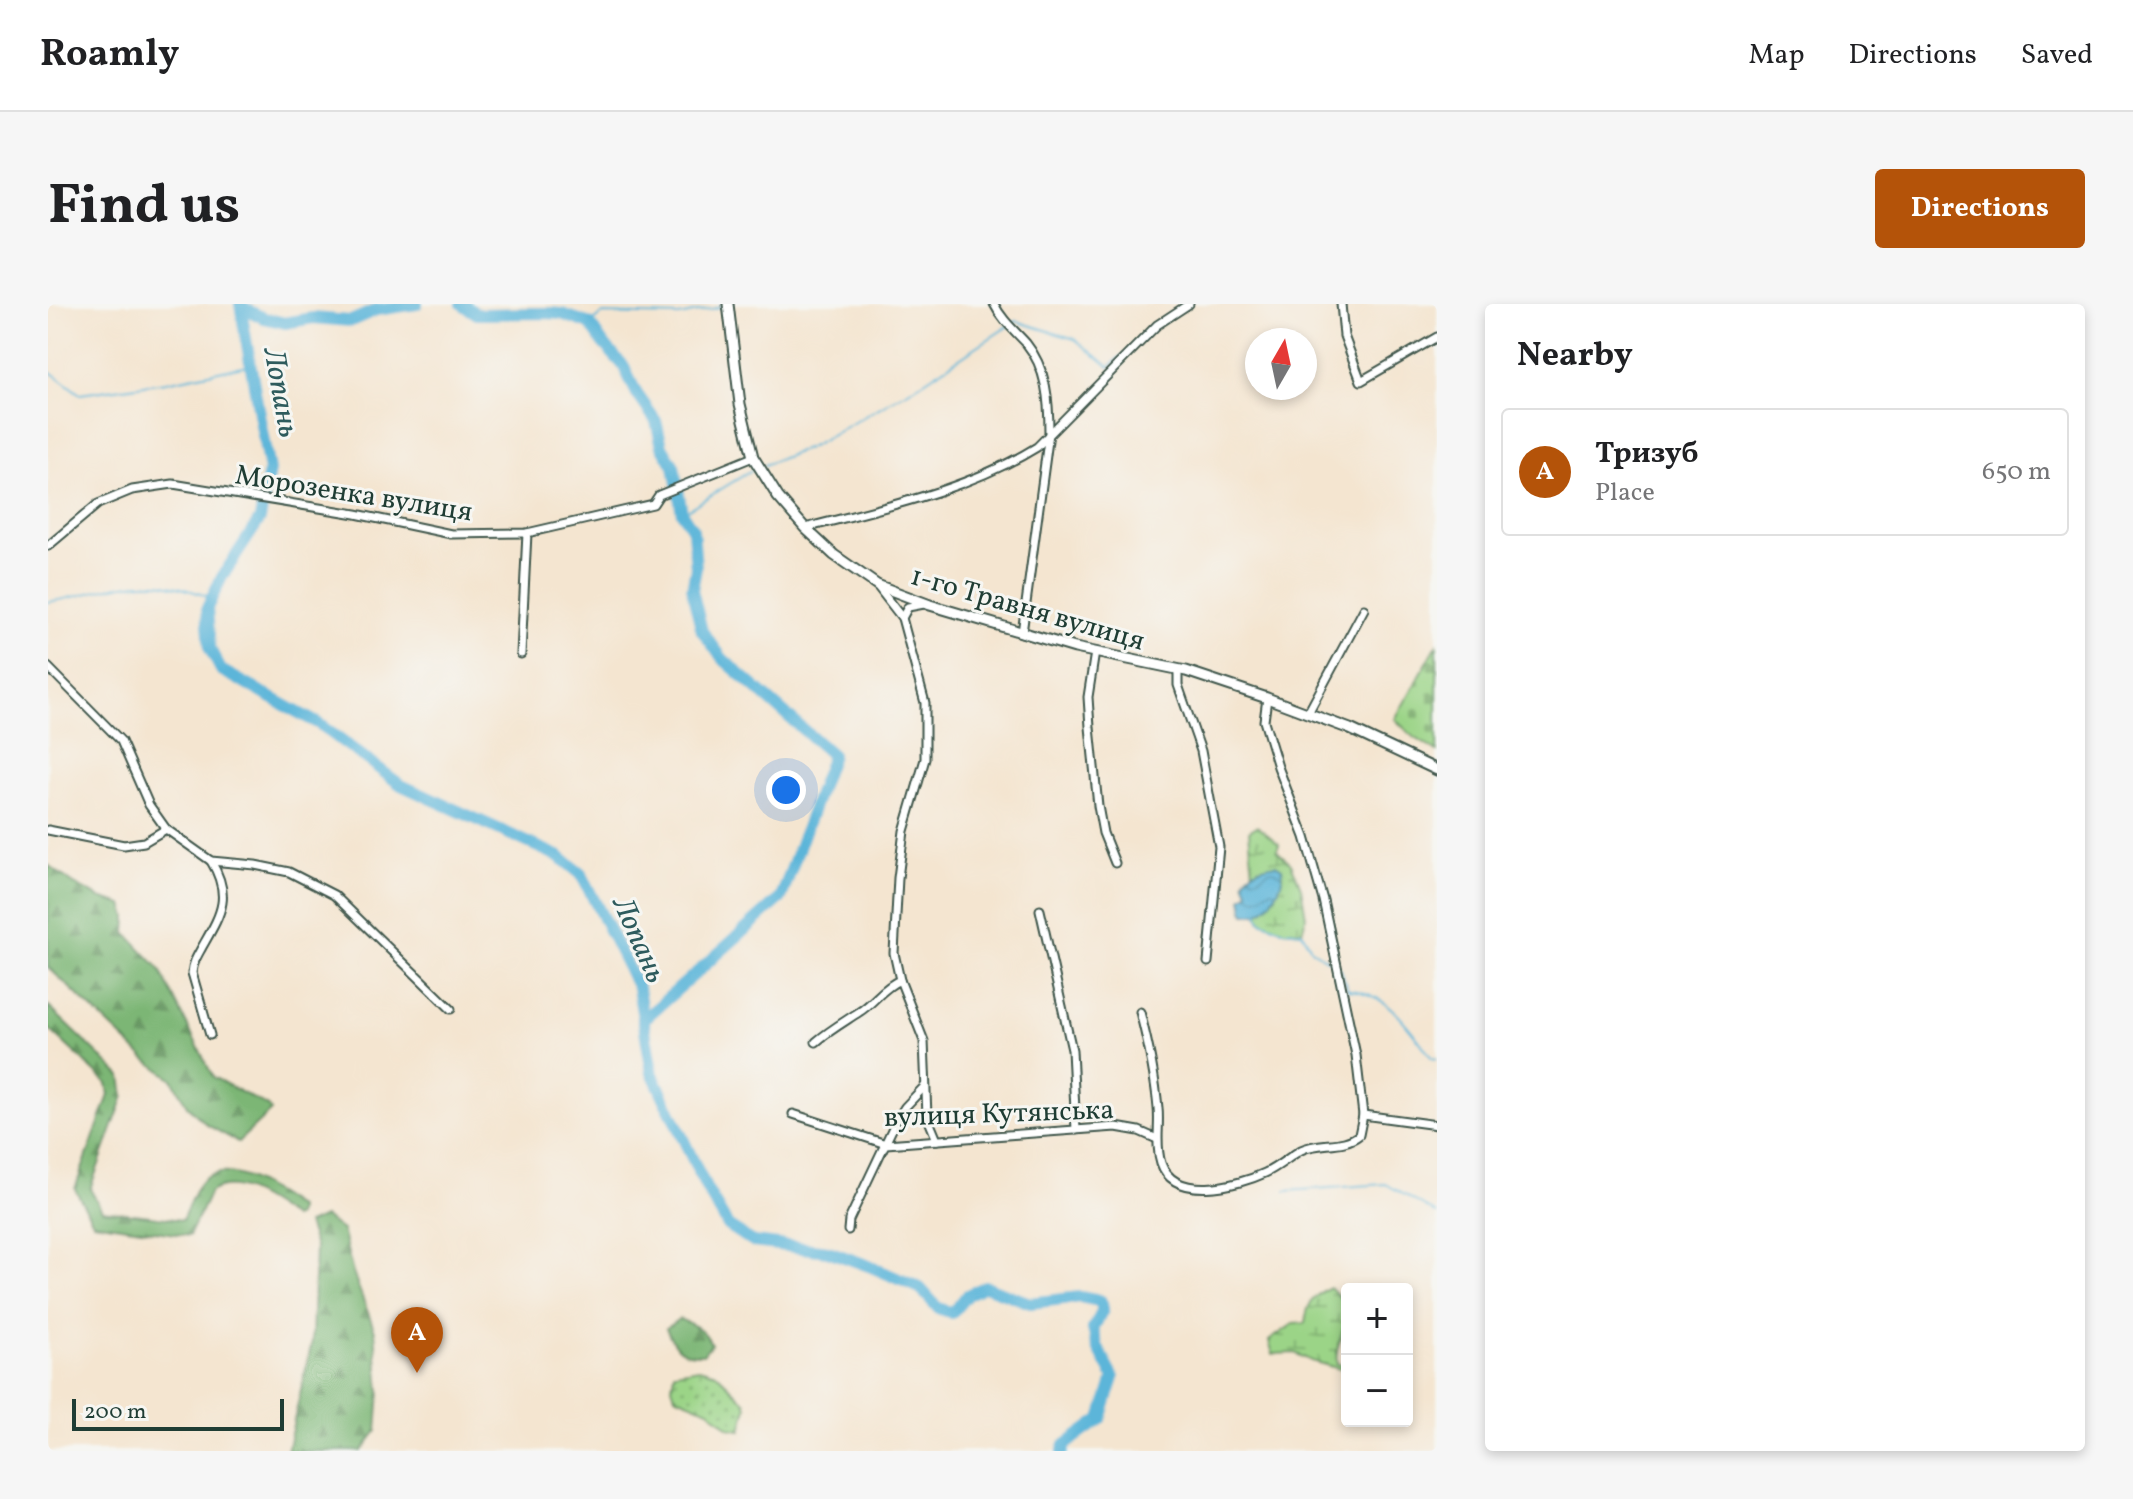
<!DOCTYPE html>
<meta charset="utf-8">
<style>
:root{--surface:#fff;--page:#f6f6f6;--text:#202124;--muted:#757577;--line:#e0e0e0;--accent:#b45309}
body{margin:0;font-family:Vollkorn,serif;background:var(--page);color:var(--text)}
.controls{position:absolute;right:24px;bottom:24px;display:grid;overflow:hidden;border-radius:8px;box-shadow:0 4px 12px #0003}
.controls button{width:72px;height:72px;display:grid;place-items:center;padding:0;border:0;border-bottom:2px solid var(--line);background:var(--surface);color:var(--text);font:40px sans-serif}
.compass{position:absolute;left:1197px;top:24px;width:72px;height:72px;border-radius:50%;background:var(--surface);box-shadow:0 4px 12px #0003;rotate:9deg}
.scale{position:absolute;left:24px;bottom:20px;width:212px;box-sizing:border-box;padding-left:8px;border:4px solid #1f3d34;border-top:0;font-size:22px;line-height:28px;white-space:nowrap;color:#1f3d34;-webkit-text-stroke:6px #f6f6f2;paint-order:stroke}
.you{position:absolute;left:738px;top:486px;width:28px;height:28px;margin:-20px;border:6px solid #fff;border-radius:50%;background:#1a73e8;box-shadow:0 0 0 12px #1a73e833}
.badge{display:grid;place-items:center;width:52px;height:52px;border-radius:50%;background:var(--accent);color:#fff;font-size:26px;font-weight:700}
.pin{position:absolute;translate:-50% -66px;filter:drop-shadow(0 2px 4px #0008)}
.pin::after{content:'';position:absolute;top:42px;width:28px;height:24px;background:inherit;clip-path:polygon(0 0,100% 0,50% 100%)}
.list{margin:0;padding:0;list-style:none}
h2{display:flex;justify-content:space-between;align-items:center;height:104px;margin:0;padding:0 32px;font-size:34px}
h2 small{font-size:26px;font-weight:400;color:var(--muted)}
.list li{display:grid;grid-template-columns:52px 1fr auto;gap:24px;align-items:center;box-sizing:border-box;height:128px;margin:0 16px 16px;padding:0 16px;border:2px solid var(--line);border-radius:8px}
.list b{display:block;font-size:30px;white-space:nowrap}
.list p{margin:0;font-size:26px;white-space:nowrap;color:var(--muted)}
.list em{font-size:26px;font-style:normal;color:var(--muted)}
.map{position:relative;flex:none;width:1389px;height:1147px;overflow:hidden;border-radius:8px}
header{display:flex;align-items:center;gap:48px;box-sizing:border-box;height:112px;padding:0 40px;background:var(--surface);border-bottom:2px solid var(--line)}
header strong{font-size:38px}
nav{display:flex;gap:44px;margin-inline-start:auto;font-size:28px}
.intro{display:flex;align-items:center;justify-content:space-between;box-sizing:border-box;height:192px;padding:0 48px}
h1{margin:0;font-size:56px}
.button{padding:20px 36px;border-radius:8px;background:var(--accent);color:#fff;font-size:28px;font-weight:700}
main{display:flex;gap:48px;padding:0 48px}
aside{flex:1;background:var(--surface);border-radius:8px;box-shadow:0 4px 12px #0003}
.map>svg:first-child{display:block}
.grass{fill:url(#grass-dots);stroke:#5d885e;stroke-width:2}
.forest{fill:url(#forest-firs);stroke:#4e7a54;stroke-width:2}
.wetland{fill:url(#wetland-marsh);stroke:#5d885e;stroke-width:2}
.cemetery{fill:url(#cemetery-stones);stroke:#5d885e;stroke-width:2}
.water{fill:url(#water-waves);stroke:#3d7986;stroke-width:2}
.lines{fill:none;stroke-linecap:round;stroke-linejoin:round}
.stream{stroke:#5bb5d9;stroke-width:2}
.river{stroke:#5bb5d9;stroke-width:12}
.minor-casing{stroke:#3f564b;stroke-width:11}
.tertiary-casing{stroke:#3f564b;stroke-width:13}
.minor{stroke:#fff;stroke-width:7}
.tertiary{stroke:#fff;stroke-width:9}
.labels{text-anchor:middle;stroke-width:6;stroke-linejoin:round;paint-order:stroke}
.street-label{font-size:28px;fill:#1f3d34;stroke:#f6f6f2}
.water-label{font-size:30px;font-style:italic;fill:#2e5b5d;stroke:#f6f6f2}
</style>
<header>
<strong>Roamly</strong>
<nav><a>Map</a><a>Directions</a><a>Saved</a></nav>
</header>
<div class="intro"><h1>Find us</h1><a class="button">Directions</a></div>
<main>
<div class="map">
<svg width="1389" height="1147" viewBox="0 0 1389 1147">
<defs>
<pattern id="grass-dots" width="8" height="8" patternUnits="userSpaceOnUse" patternTransform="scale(2)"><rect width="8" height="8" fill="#9bd487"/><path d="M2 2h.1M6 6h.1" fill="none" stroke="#7ead6f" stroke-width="1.8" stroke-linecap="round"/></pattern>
<pattern id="forest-firs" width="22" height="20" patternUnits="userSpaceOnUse" patternTransform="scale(2)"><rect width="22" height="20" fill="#7cb674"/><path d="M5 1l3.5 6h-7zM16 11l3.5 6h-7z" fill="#659560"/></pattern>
<pattern id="wetland-marsh" width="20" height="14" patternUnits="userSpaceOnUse" patternTransform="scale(2)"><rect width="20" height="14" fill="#9bd487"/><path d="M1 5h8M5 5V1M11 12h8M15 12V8" fill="none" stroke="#7ead6f"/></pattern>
<pattern id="cemetery-stones" width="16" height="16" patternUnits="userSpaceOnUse" patternTransform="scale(2)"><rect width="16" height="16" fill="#9bd487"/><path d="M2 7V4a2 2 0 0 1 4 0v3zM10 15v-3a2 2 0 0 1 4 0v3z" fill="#7ead6f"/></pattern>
<pattern id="water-waves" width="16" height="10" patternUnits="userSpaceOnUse" patternTransform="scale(2)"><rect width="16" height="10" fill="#5bb5d9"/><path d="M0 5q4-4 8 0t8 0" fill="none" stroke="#4b94b1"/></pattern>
</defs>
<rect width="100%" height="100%" fill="#f6f6f2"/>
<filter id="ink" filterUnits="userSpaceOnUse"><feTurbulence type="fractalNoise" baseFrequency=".0125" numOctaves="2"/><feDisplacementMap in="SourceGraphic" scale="16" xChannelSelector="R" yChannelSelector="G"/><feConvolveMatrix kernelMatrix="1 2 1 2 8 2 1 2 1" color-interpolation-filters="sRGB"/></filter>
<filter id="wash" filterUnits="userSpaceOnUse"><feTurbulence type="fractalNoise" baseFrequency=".006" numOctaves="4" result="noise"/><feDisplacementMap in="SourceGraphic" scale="32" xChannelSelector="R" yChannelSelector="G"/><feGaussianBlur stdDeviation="1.8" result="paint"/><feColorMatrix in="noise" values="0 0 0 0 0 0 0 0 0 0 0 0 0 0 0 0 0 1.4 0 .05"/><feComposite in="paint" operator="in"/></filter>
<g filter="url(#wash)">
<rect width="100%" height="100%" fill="#f4e5d0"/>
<path class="grass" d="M651,1064L668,1069L697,1097L699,1103L693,1126L681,1124L661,1106L627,1092L624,1083L626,1068Z"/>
<g class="forest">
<path d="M0,561L26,580L52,594L75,601L79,613L78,629L111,664L165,773L219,802L223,807L190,838L159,821L139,802L124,775L96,754L0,663Z"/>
<path d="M0,702L73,772L76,792L42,885L54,906L134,916C140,905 145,886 154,877C180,852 228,890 250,904L249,912L245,914C222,900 189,871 162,888L141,932L45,918L27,885L61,791L59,779L0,724Z"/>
<path d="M276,913L294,926L305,969L327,1027L332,1087L329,1127L314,1147H239L264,1038L267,943L259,920Z"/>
<path d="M631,1015C646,1021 656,1024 663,1040L655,1050C632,1051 627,1044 618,1024Z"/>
</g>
<g class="wetland">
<path d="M1209,522L1231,540L1229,547L1243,559L1253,583L1258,613L1254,628L1236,626L1213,617L1210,609L1227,593L1235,571L1205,569L1201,527Z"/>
<path d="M1282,983L1295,997L1296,1007L1299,1008C1299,1023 1286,1042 1289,1060L1299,1061V1067L1263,1057L1247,1049L1225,1050L1221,1037L1245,1020L1257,1019C1259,1000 1265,992 1282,983Z"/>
</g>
<path class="cemetery" d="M1389,341V448L1363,431L1347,415Z"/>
<path class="water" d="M1228,560L1234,564C1237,579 1224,602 1210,609C1207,610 1199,610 1197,610L1194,594L1201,588C1199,584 1195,579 1197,575C1200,566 1219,561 1228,560Z"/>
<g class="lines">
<g class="stream">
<path d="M542,20L555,10L631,12L673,3V0"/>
<path d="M0,66L32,90L118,78L204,60"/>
<path d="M716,161L765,142L867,83L968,17L1027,35L1062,63L1073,52"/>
<path d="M634,209L706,165"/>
<path d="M0,298C36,293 73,276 110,279C129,281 147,288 164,294"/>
<path d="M1210,609L1213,617L1236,626L1254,628L1264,646L1287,660"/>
<path d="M1292,663L1300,686C1341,688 1362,725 1384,754L1389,755"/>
<path d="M1238,887L1338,880L1389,910"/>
</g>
<g class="river">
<path d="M192,0L221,167L212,215L174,273L159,304L162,345L173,366L271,420L353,481L512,553L533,570L590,684L604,768L658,884L680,922L705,938L780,947L821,962L872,984L890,1004L904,1009L919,991L937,982L982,999L1032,993L1052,997L1055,1006L1045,1025L1050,1044L1066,1074L1053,1115L1017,1141L1015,1147"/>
<path d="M414,0L429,10L498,9L514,10L542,20L554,38L575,61L589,90L608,117L614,142L626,162L634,209L645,226L648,264L644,286L654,327L675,355L784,451L733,594L595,716"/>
<path d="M193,3L216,14L237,19L265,14L303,17L328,6L369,0"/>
</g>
</g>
</g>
<g filter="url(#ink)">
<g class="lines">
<g class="minor-casing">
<g id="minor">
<path d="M946,0C954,16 966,26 978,39C999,65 1001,97 1001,129L974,329"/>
<path d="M1293,0L1296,32L1313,77L1389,33"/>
<path d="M757,224C834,204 920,186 989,143L1109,21L1141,0"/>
<path d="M0,242L50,200L84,186L125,180L308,210L403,230L479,229L605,200L611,191L705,153"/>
<path d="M830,283L854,314L877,399V455L856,527L850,574L846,649L852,676L876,737L879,812L889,836"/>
<path d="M854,314L860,303L876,300"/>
<path d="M1047,348L1040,393L1042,423L1050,502L1055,529L1067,559"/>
<path d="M473,350L479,229"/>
<path d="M0,363L73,437L101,501L118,525L163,557L207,561L241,568L286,591L403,705"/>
<path d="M1130,366V381L1153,447L1171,543L1160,658"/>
<path d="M1260,409L1316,305"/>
<path d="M0,526L76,541L96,538L118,525"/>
<path d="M992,606L1024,746L1028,826"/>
<path d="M1092,708C1100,739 1107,771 1110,804C1112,822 1107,841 1113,859C1126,898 1189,882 1217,869C1230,863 1241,853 1253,846C1272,837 1295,844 1311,831L1315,811L1308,751L1275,596L1257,533L1230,463L1216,417L1219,394"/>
<path d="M162,731L144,669C145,659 148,654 153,645C172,611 185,594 163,557"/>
<path d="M768,738C782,726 796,718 811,708C826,699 835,683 852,676"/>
<path d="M745,810L838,840L1068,823L1091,827L1109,835"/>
<path d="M1315,811L1389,821"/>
<path d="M800,926L801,916L848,817L857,803L877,782"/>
</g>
</g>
<g class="tertiary-casing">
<path id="tertiary" d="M680,0L692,100L705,153L730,193L757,224L786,251L829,281L882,301L1027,344L1138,367L1219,394L1302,425L1389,466"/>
</g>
<use href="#minor" class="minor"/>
<use href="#tertiary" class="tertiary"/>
</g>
</g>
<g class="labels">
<g class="street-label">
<text transform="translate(306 188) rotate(9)" y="10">Морозенка вулиця</text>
<text transform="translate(980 303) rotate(16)" y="10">1-го Травня вулиця</text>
<text transform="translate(951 808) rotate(-2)" y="10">вулиця Кутянська</text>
</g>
<g class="water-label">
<text transform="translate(234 88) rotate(80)" y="10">Лопань</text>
<text transform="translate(592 635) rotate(66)" y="10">Лопань</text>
</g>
</g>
</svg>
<div class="controls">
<button>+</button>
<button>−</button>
</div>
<svg class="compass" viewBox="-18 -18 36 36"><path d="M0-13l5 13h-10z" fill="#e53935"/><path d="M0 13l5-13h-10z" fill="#757577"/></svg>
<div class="scale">200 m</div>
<div class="you"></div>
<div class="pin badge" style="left:369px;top:1069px">A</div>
</div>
<aside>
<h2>Nearby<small></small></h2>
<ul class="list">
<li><span class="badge">A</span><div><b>Тризуб</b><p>Place</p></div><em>650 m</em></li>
</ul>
</aside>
</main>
